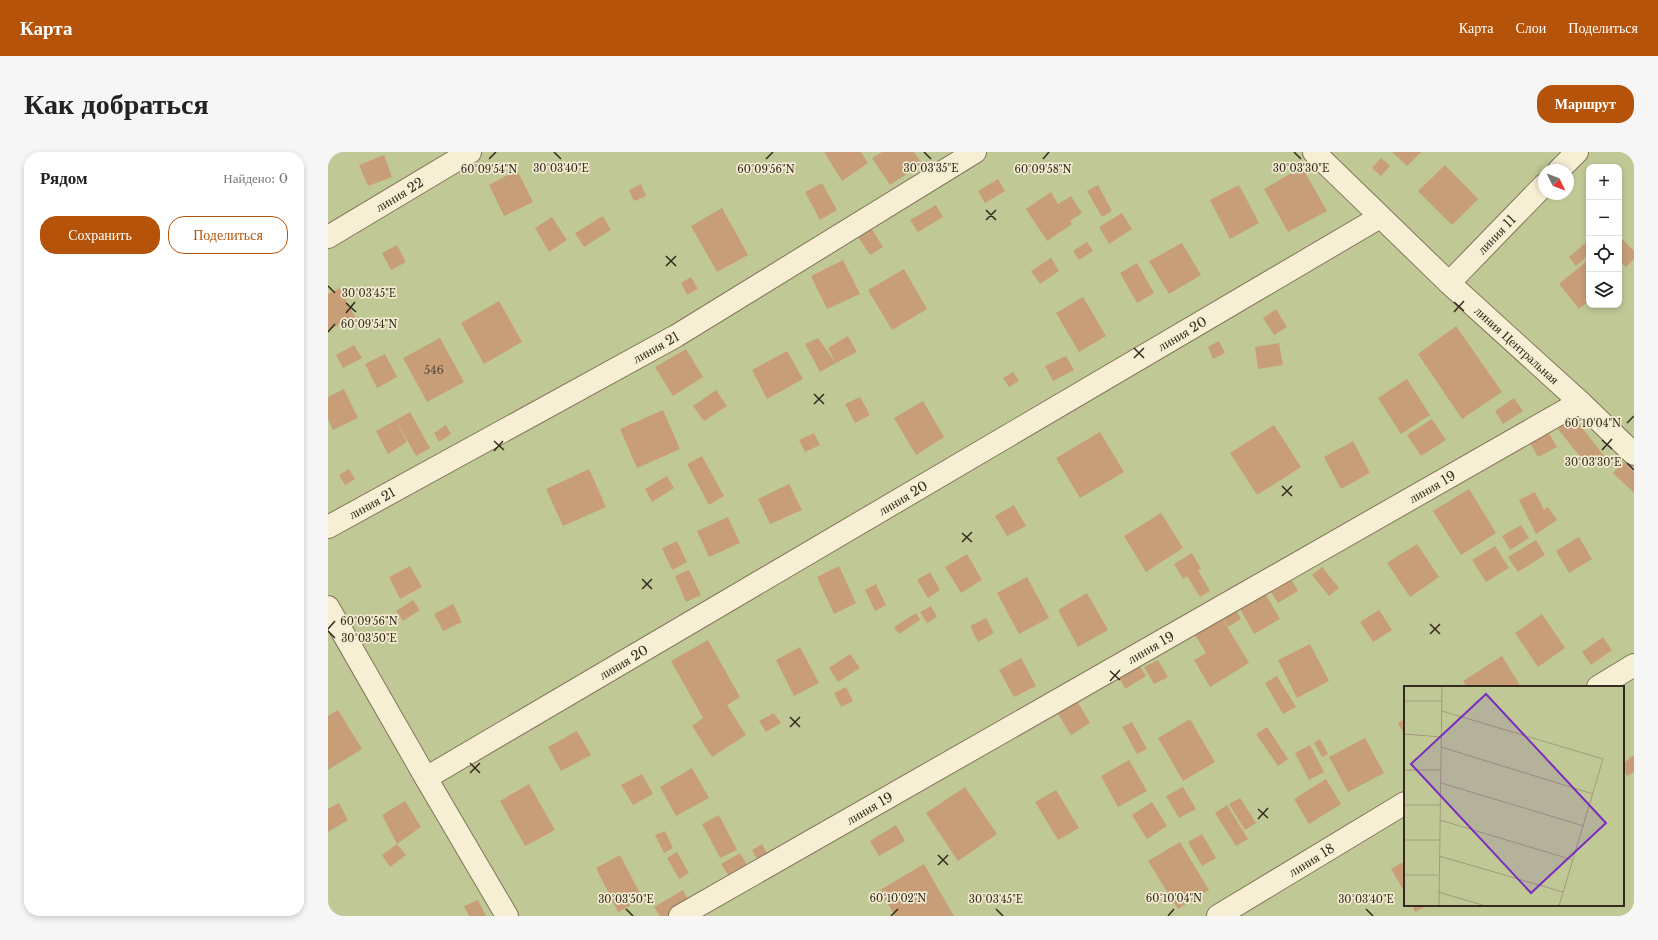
<!DOCTYPE html>
<html lang="ru">
<meta charset="utf-8">
<style>
:root{--surface:#fff;--page:#f6f6f6;--text:#222;--muted:#767676;--line:#e0e0e0;--accent:#b45309}
body{margin:0;font-family:"Libre Baskerville",serif;background:var(--page);color:var(--text)}
.controls{position:absolute;right:12px;top:12px;display:grid;overflow:hidden;border-radius:8px;box-shadow:0 2px 6px #0003}
.controls button{width:36px;height:36px;display:grid;place-items:center;padding:0;border:0;border-bottom:1px solid var(--line);background:var(--surface);color:var(--text);font:20px sans-serif}
.compass{position:absolute;left:1210px;top:12px;width:36px;height:36px;border-radius:50%;background:var(--surface);box-shadow:0 2px 6px #0003;rotate:133deg}
.list{margin:0;padding:0;list-style:none}
h2{display:flex;justify-content:space-between;align-items:center;height:52px;margin:0;padding:0 16px;font-size:17px}
h2 small{font-size:13px;font-weight:400;color:var(--muted)}
.actions{display:flex;gap:8px;padding:12px 16px}
.actions a{flex:1;padding:9px 0;border:1px solid var(--accent);border-radius:16px;text-align:center;font-size:14px;color:var(--accent)}
.actions .main{background:var(--accent);color:#fff}
.icon{flex:none;width:22px;height:22px;fill:none;stroke:currentColor;stroke-width:2;stroke-linecap:round;stroke-linejoin:round}
.map{position:relative;flex:none;width:1306px;height:764px;overflow:hidden;border-radius:16px}
header{display:flex;align-items:center;gap:24px;box-sizing:border-box;height:56px;padding:0 20px;background:var(--accent);color:#fff}
header strong{font-size:19px}
nav{display:flex;gap:22px;margin-inline-start:auto;font-size:14px}
.intro{display:flex;align-items:center;justify-content:space-between;box-sizing:border-box;height:96px;padding:0 24px}
h1{margin:0;font-size:28px}
.button{padding:10px 18px;border-radius:16px;background:var(--accent);color:#fff;font-size:14px;font-weight:700}
main{display:flex;gap:24px;padding:0 24px}
aside{flex:1;background:var(--surface);border-radius:16px;box-shadow:0 2px 6px #0003}
.map>svg:first-child{display:block}
.green{fill:#c0c996;fill-rule:evenodd}
.building{fill:#c89e78}
.lines{fill:none;stroke-linecap:round;stroke-linejoin:round}
.minor-casing{stroke:#84735a;stroke-width:24}
.minor{stroke:#f7efd4;stroke-width:22}
.ticks{fill:none;stroke:#352a1d;stroke-width:1.5}
.labels{text-anchor:middle;stroke-width:3.5;stroke-linejoin:round;paint-order:stroke}
.number-label{font-size:11px;fill:#5a4734}
.street-label{font-size:13px;fill:#352a1d;stroke:#f3ebd0}
.inset-road{fill:none;stroke:#a3987f;stroke-width:1}
.view{fill:#7b2cbf;fill-opacity:0.15;stroke:#7b2cbf;stroke-width:2}
.inset-edge{fill:none;stroke:#352a1d;stroke-width:2}
.ticks-label{font-size:10px;text-anchor:middle;fill:#352a1d;stroke:#f3ebd0;stroke-width:3.5;stroke-linejoin:round;paint-order:stroke}
</style>
<header>
<strong>Карта</strong>
<nav><a>Карта</a><a>Слои</a><a>Поделиться</a></nav>
</header>
<div class="intro"><h1>Как добраться</h1><a class="button">Маршрут</a></div>
<main>
<aside>
<h2>Рядом<small>Найдено: 0</small></h2>
<ul class="list">
</ul>
<div class="actions"><a class="main">Сохранить</a><a>Поделиться</a></div>
</aside>
<div class="map">
<svg width="1306" height="764" viewBox="0 0 1306 764">
<rect width="100%" height="100%" fill="#ece2c1"/>
<path class="green" d="M0,0H1306V764H0ZM1261,15H1291V153H1261ZM1216,18H1240V42H1216ZM1077,535H1295V753H1077Z"/>
<g class="building">
<path d="M496,0H533L540,11L514,29Z"/>
<path d="M554,0H586L594,12L562,33L544,6Z"/>
<path d="M1064,0H1093L1079,14Z"/>
<path d="M56,3L64,25L40,34L31,13Z"/>
<path d="M1053,6L1062,14L1053,24L1044,16Z"/>
<path d="M1117,13L1150,47L1124,73L1090,39Z"/>
<path d="M974,15L999,59L960,80L936,37Z"/>
<path d="M189,18L205,50L176,64L161,33Z"/>
<path d="M670,27L677,39L657,51L650,39Z"/>
<path d="M494,31L509,58L492,68L477,40Z"/>
<path d="M313,32L318,44L306,49L301,38Z"/>
<path d="M770,33L784,59L774,65L759,39Z"/>
<path d="M911,33L931,71L902,87L882,48Z"/>
<path d="M723,40L730,52L743,44L754,61L742,69L744,72L719,89L698,57Z"/>
<path d="M608,53L615,65L590,80L582,68Z"/>
<path d="M394,56L420,103L389,120L363,74Z"/>
<path d="M794,61L804,77L781,92L771,75Z"/>
<path d="M275,64L283,78L256,95L247,81Z"/>
<path d="M224,65L239,88L221,100L207,76Z"/>
<path d="M544,77L555,95L542,103L530,85Z"/>
<path d="M1291,84L1306,99V107L1298,115L1291,108Z"/>
<path d="M1261,88V102L1248,114L1241,105Z"/>
<path d="M759,90L765,99L751,108L745,99Z"/>
<path d="M854,91L873,123L841,142L821,109Z"/>
<path d="M69,93L78,110L63,118L54,101Z"/>
<path d="M723,106L731,119L712,132L703,119Z"/>
<path d="M515,108L532,142L499,157L483,124Z"/>
<path d="M1259,109L1261,112V149L1251,157L1231,132Z"/>
<path d="M809,111L826,141L809,151L792,121Z"/>
<path d="M576,117L599,157L564,178L540,138Z"/>
<path d="M363,125L370,137L359,143L353,131Z"/>
<path d="M12,136L27,165L0,178V142Z"/>
<path d="M755,145L778,184L751,200L728,161Z"/>
<path d="M171,149L194,190L156,212L133,171Z"/>
<path d="M948,157L959,175L946,183L935,166Z"/>
<path d="M1128,174L1174,240L1134,267L1090,202Z"/>
<path d="M520,184L529,200L508,211L500,196Z"/>
<path d="M112,186L136,230L99,250L75,206Z"/>
<path d="M490,186L508,211L492,220L477,192Z"/>
<path d="M891,189L897,201L885,207L880,195Z"/>
<path d="M951,191L955,213L930,217L927,195Z"/>
<path d="M26,193L34,206L15,216L8,203Z"/>
<path d="M358,197L375,225L345,244L327,215Z"/>
<path d="M459,199L475,227L439,247L424,218Z"/>
<path d="M57,202L69,225L49,236L37,212Z"/>
<path d="M738,204L746,218L725,229L717,214Z"/>
<path d="M685,220L691,229L681,235L675,226Z"/>
<path d="M1079,227L1102,263L1073,282L1050,246Z"/>
<path d="M16,237L30,266L5,278L0,267V245Z"/>
<path d="M388,238L399,254L376,269L365,254Z"/>
<path d="M532,245L542,263L527,271L517,252Z"/>
<path d="M1186,246L1195,259L1175,272L1167,259Z"/>
<path d="M595,249L616,285L588,303L566,266Z"/>
<path d="M335,258L352,297L309,316L292,277Z"/>
<path d="M82,260L102,296L88,304L68,268Z"/>
<path d="M1246,265L1276,304L1261,316L1230,277Z"/>
<path d="M1104,267L1118,288L1093,304L1079,283Z"/>
<path d="M68,268L79,290L60,302L48,279Z"/>
<path d="M118,273L123,282L111,290L106,281Z"/>
<path d="M946,273L973,315L929,343L902,301Z"/>
<path d="M1218,276L1229,295L1210,305L1200,287Z"/>
<path d="M772,280L796,320L752,346L728,306Z"/>
<path d="M486,281L492,293L477,300L471,288Z"/>
<path d="M1025,289L1042,321L1013,337L996,305Z"/>
<path d="M374,304L396,344L381,353L359,312Z"/>
<path d="M1296,310L1306,320V341L1285,321Z"/>
<path d="M21,317L27,327L17,333L11,323Z"/>
<path d="M261,317L278,355L235,374L218,337Z"/>
<path d="M339,324L346,336L324,350L317,337Z"/>
<path d="M461,332L474,358L442,372L430,347Z"/>
<path d="M1141,337L1168,381L1133,403L1105,359Z"/>
<path d="M1207,340L1216,358L1220,355L1229,368L1208,382L1191,348Z"/>
<path d="M686,353L698,374L679,384L667,364Z"/>
<path d="M833,361L855,396L818,420L796,384Z"/>
<path d="M400,365L412,391L381,405L369,379Z"/>
<path d="M1193,373L1201,386L1182,398L1174,384Z"/>
<path d="M1251,385L1264,407L1241,421L1228,399Z"/>
<path d="M1208,388L1217,403L1190,420L1180,405Z"/>
<path d="M349,389L359,410L344,418L334,396Z"/>
<path d="M1089,392L1111,425L1082,445L1059,411Z"/>
<path d="M1167,394L1181,416L1158,430L1144,408Z"/>
<path d="M864,401L873,417L870,418L882,439L872,445L859,424L855,427L846,412Z"/>
<path d="M639,402L654,428L633,441L617,415Z"/>
<path d="M82,414L94,435L72,447L61,425Z"/>
<path d="M511,414L528,451L506,462L489,425Z"/>
<path d="M994,415L1011,436L1001,444L984,423Z"/>
<path d="M361,418L373,443L358,450L347,424Z"/>
<path d="M602,420L612,438L600,446L589,428Z"/>
<path d="M699,425L721,466L691,482L669,441Z"/>
<path d="M963,427L970,439L950,451L943,440Z"/>
<path d="M548,432L558,453L547,459L537,438Z"/>
<path d="M759,441L780,478L750,495L730,458Z"/>
<path d="M938,443L952,467L926,482L912,457Z"/>
<path d="M85,448L92,458L75,469L68,459Z"/>
<path d="M125,452L134,470L115,479L106,462Z"/>
<path d="M603,454L609,465L599,471L592,460Z"/>
<path d="M906,455L913,467L900,475L893,463Z"/>
<path d="M1051,458L1064,478L1045,490L1032,470Z"/>
<path d="M588,461L592,468L571,482L566,475Z"/>
<path d="M891,461L921,511L882,535L866,508L878,501L864,478Z"/>
<path d="M1214,462L1237,496L1210,515L1187,481Z"/>
<path d="M658,466L666,481L650,490L642,474Z"/>
<path d="M1275,485L1284,498L1263,513L1254,500Z"/>
<path d="M380,488L412,545L399,553L418,583L384,605L364,574L375,566L343,509Z"/>
<path d="M982,492L1001,529L969,546L950,508Z"/>
<path d="M472,495L491,531L466,544L448,508Z"/>
<path d="M522,502L532,516L510,530L501,516Z"/>
<path d="M1174,504L1193,535H1139L1135,529Z"/>
<path d="M693,506L708,534L686,545L671,518Z"/>
<path d="M830,508L840,525L826,532L816,515Z"/>
<path d="M811,513L818,524L797,537L791,525Z"/>
<path d="M949,524L968,555L955,562L937,531Z"/>
<path d="M518,535L525,549L513,555L506,541Z"/>
<path d="M749,549L762,571L743,583L730,562Z"/>
<path d="M10,558L34,597L0,618V564Z"/>
<path d="M446,561L453,571L438,580L431,569Z"/>
<path d="M862,567L887,610L855,629L830,586Z"/>
<path d="M1077,567V584L1070,571Z"/>
<path d="M804,570L819,597L809,602L794,575Z"/>
<path d="M939,575L960,607L950,614L928,582Z"/>
<path d="M249,579L263,603L233,619L220,595Z"/>
<path d="M1037,586L1056,621L1020,640L1001,605Z"/>
<path d="M992,587L1000,602L994,605L986,591Z"/>
<path d="M982,593L996,620L981,628L967,601Z"/>
<path d="M1306,603V620L1299,624L1295,618V611Z"/>
<path d="M801,608L819,639L790,655L773,624Z"/>
<path d="M364,616L381,646L348,664L332,635Z"/>
<path d="M314,622L325,642L305,653L293,633Z"/>
<path d="M998,627L1013,652L981,672L966,647Z"/>
<path d="M201,632L227,678L197,694L172,649Z"/>
<path d="M637,635L669,682L630,709L598,661Z"/>
<path d="M855,635L868,657L851,666L838,644Z"/>
<path d="M728,638L751,676L730,688L707,650Z"/>
<path d="M912,646L928,671L917,678L901,652Z"/>
<path d="M77,649L93,675L69,692L54,663Z"/>
<path d="M824,650L839,674L819,687L804,663Z"/>
<path d="M11,651L20,668L0,680V657Z"/>
<path d="M899,653L920,687L908,694L887,661Z"/>
<path d="M391,663L409,698L392,706L374,672Z"/>
<path d="M568,673L577,689L551,704L542,689Z"/>
<path d="M337,679L345,696L336,701L327,683Z"/>
<path d="M874,682L888,706L874,714L860,690Z"/>
<path d="M852,690L881,738L850,757L820,709Z"/>
<path d="M69,692L78,703L62,715L54,703Z"/>
<path d="M434,692L442,707L432,713L424,698Z"/>
<path d="M349,700L361,721L351,727L339,706Z"/>
<path d="M412,701L422,718L404,729L393,712Z"/>
<path d="M292,703L315,747L290,760L268,716Z"/>
<path d="M1077,709V741L1063,717Z"/>
<path d="M596,712L626,764H567L552,738Z"/>
<path d="M355,738L363,752L343,764H332L326,755Z"/>
<path d="M150,748L158,764H141L136,754Z"/>
<path d="M1084,753H1100L1087,760Z"/>
</g>
<g class="lines">
<g class="minor-casing">
<g id="minor">
<path id="s1" d="M986,0L1121,131L1252,250L1306,302"/>
<path d="M1231,18L1249,0"/>
<path id="s2" d="M0,85L142,0"/>
<path id="s3" d="M1121,131L1216,33"/>
<path id="s4" d="M0,375L348,184L647,0"/>
<path d="M0,455L98,626L179,764"/>
<path d="M1270,535L1306,513"/>
<path id="s5" d="M98,626L1052,65"/>
<path id="s6" d="M352,764L1252,250"/>
<path id="s7" d="M890,764L1077,651"/>
</g>
</g>
<use href="#minor" class="minor"/>
</g>
<path class="ticks" d="M226,0L233,7M596,0L603,7M966,0L973,7M161,7L168,0M438,7L445,0M715,7L721,0M658,58L668,68M658,68L668,58M338,104L348,114M338,114L348,104M0,134L7,141M1126,150L1136,159M18,151L28,160M1126,160L1136,149M18,161L27,150M0,180L7,172M806,196L816,206M806,206L816,196M486,242L496,252M486,252L496,242M1299,271L1306,264M1274,288L1284,297M166,289L176,298M1274,298L1284,287M166,299L175,289M1299,311L1306,318M954,334L964,344M954,344L964,334M634,381L644,390M634,390L644,380M314,427L324,437M314,437L324,427M1102,472L1112,482M0,477L7,469M0,479L7,486M1102,482L1112,472M782,519L792,528M782,529L792,518M462,565L472,575M462,575L472,565M142,611L152,621M142,621L152,611M930,657L940,666M930,667L940,656M610,703L620,713M610,713L620,703M298,757L305,764M668,757L675,764M1038,757L1045,764M563,764L570,757M840,764L846,757"/>
<g class="labels">
<g class="number-label">
<text x="106" y="222">546</text>
</g>
<g class="street-label">
<text dy="5" stroke="none"><textPath href="#s2" startOffset="83">линия 22</textPath></text>
<text dy="5" stroke="none"><textPath href="#s3" startOffset="68">линия 11</textPath></text>
<text dy="5" stroke="none"><textPath href="#s5" startOffset="877">линия 20</textPath></text>
<text dy="5" stroke="none"><textPath href="#s1" startOffset="280">линия Центральная</textPath></text>
<text dy="5" stroke="none"><textPath href="#s4" startOffset="374">линия 21</textPath></text>
<text dy="5" stroke="none"><textPath href="#s6" startOffset="866">линия 19</textPath></text>
<text dy="5" stroke="none"><textPath href="#s5" startOffset="553">линия 20</textPath></text>
<text dy="5" stroke="none"><textPath href="#s4" startOffset="50">линия 21</textPath></text>
<text dy="5" stroke="none"><textPath href="#s6" startOffset="542">линия 19</textPath></text>
<text dy="5" stroke="none"><textPath href="#s5" startOffset="229">линия 20</textPath></text>
<text dy="5" stroke="none"><textPath href="#s6" startOffset="218">линия 19</textPath></text>
<text dy="5" stroke="none"><textPath href="#s7" startOffset="109">линия 18</textPath></text>
</g>
</g>
<g transform="translate(1076 534)">
<rect width="220" height="220" fill="#ece2c1"/>
<path d="M0,0H220V220H0Z" fill="#c0c996"/>
<path class="inset-road" d="M0,15H38M38,25L199,73L155,220M0,48L37,51M37,61L189,108M0,84H37M37,97L180,140M0,119H36M36,134L169,174M0,154H35M35,170L159,206M0,189H34M34,206L82,220M35,220L38,0"/>
<path class="view" d="M82,8L202,137L127,207L7,78Z"/>
<rect width="220" height="220" class="inset-edge"/>
</g>
<g class="ticks-label">
<text x="233" y="20">30°03'40"E</text>
<text x="603" y="20">30°03'35"E</text>
<text x="973" y="20">30°03'30"E</text>
<text x="161" y="21">60°09'54"N</text>
<text x="438" y="21">60°09'56"N</text>
<text x="715" y="21">60°09'58"N</text>
<text x="41" y="145">30°03'45"E</text>
<text x="41" y="176">60°09'54"N</text>
<text x="1265" y="275">60°10'04"N</text>
<text x="1265" y="314">30°03'30"E</text>
<text x="41" y="473">60°09'56"N</text>
<text x="41" y="490">30°03'50"E</text>
<text x="570" y="750">60°10'02"N</text>
<text x="846" y="750">60°10'04"N</text>
<text x="298" y="751">30°03'50"E</text>
<text x="668" y="751">30°03'45"E</text>
<text x="1038" y="751">30°03'40"E</text>
</g>
</svg>
<div class="controls">
<button>+</button>
<button>−</button>
<button><svg class="icon" aria-label="locate" viewBox="0 0 24 24"><circle cx="12" cy="12" r="6"/><path d="M12 2v4M12 18v4M2 12h4M18 12h4"/></svg></button>
<button><svg class="icon" aria-label="layers" viewBox="0 0 24 24"><path d="M12 4l9 5-9 5-9-5zM3 14l9 5 9-5"/></svg></button>
</div>
<svg class="compass" viewBox="-18 -18 36 36"><path d="M0-13l5 13h-10z" fill="#e53935"/><path d="M0 13l5-13h-10z" fill="#767676"/></svg>
</div>
</main>
